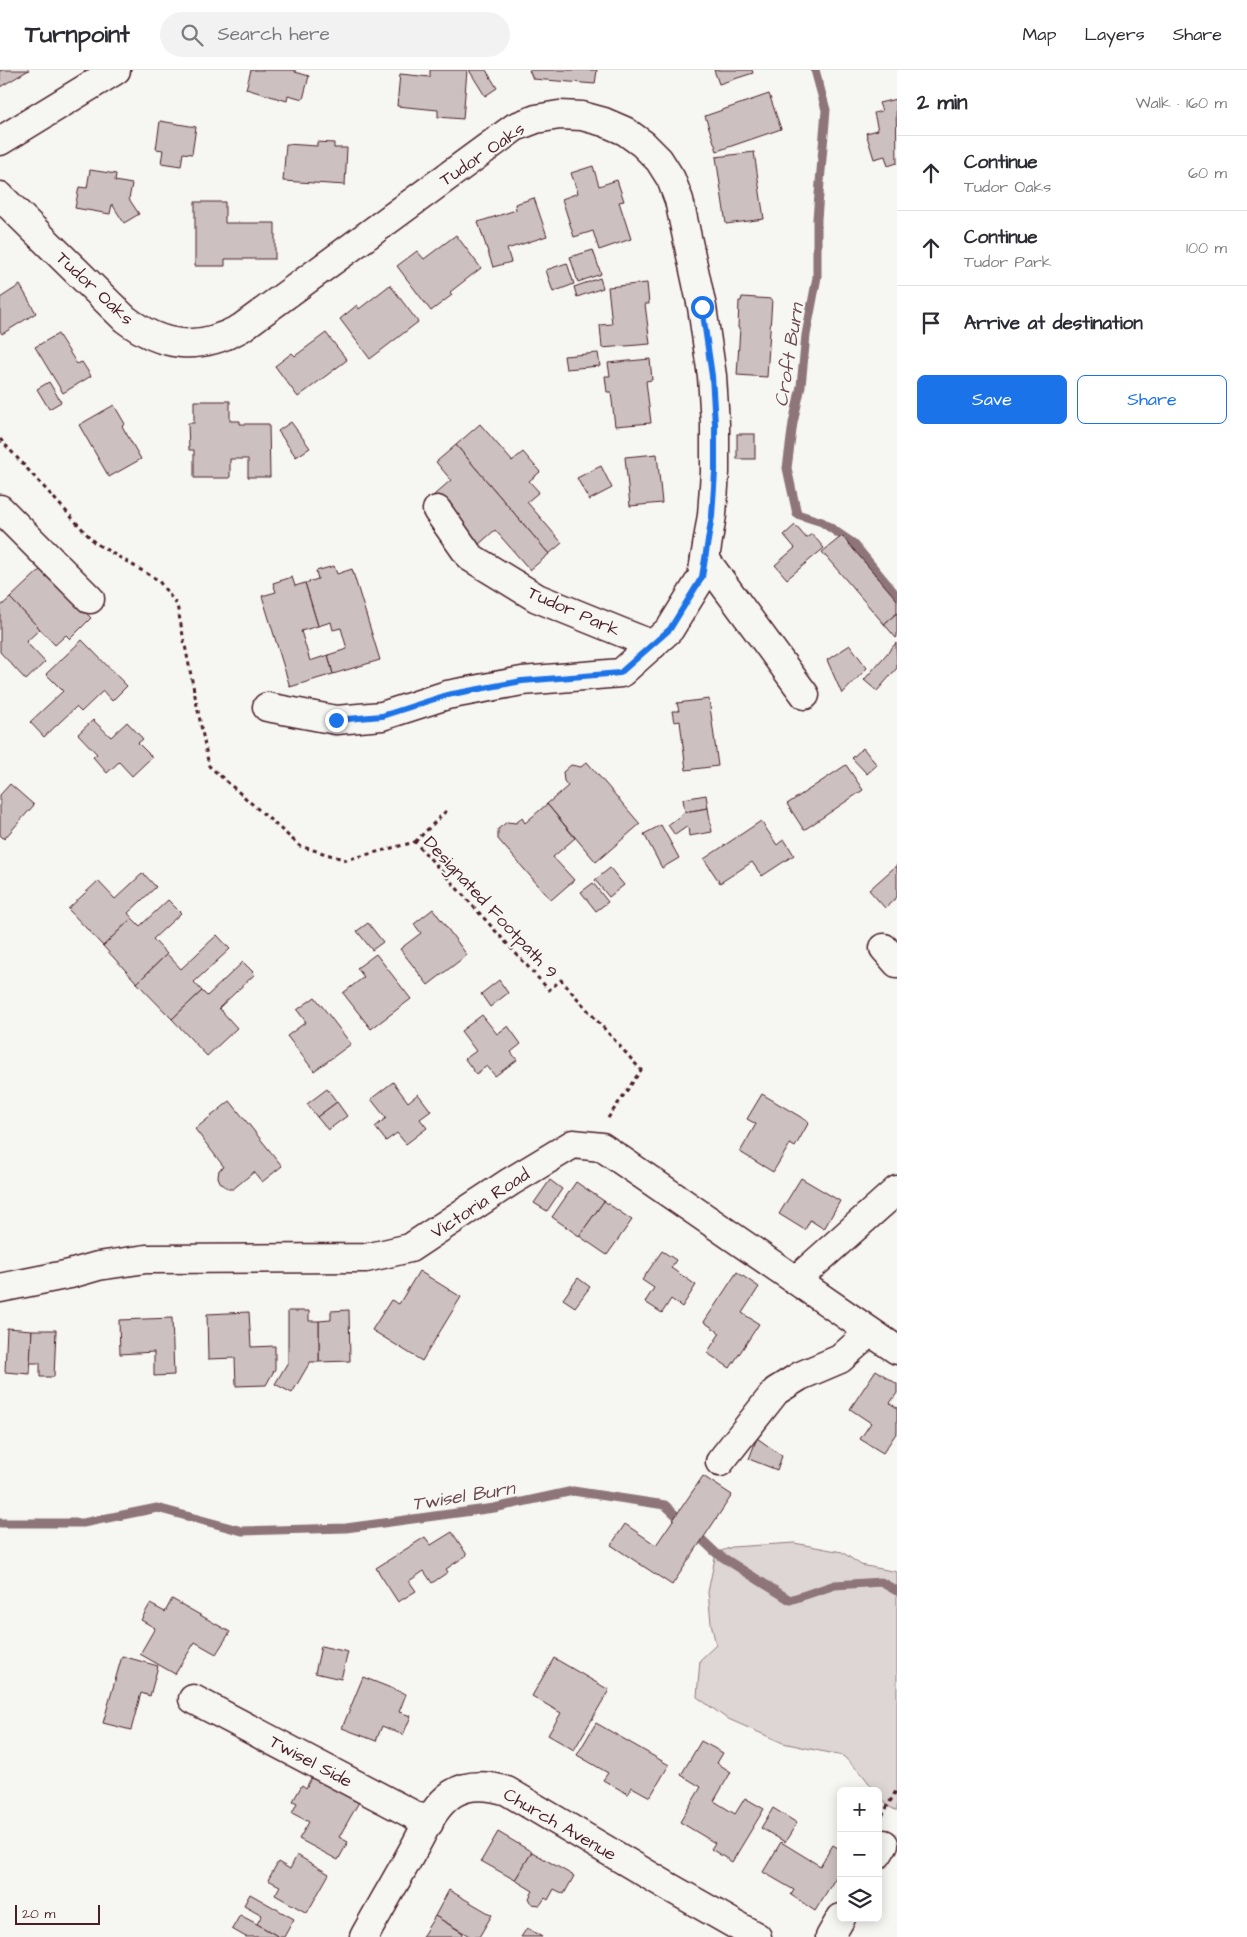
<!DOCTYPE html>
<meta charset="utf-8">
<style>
:root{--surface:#fff;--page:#f2f2f3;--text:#2b2b33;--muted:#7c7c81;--line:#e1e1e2;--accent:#1a73e8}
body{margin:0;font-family:"Architects Daughter",sans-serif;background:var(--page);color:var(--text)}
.controls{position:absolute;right:15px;bottom:15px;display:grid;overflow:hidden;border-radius:8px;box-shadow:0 2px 12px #0003}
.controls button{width:45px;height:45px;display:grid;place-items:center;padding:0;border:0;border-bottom:1px solid var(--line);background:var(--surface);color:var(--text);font:25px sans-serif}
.scale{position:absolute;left:15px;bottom:12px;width:85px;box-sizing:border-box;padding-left:5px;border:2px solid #4a1f2b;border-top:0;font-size:14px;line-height:18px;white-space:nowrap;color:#4a1f2b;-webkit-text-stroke:4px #f6f6f2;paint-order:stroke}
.stop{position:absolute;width:15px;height:15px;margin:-11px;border:4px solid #1a73e8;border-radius:50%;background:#fff}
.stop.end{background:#1a73e8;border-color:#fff;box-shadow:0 1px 5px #0008}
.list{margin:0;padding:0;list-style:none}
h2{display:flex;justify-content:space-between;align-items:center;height:65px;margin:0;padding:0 20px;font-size:21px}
h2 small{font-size:16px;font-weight:400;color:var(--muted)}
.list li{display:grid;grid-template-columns:32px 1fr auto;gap:15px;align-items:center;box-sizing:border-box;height:75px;padding:0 20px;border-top:1px solid var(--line)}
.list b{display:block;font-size:19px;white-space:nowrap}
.list p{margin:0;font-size:16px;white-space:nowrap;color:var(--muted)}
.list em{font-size:16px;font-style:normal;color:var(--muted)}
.actions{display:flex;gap:10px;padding:15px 20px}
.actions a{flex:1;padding:11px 0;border:1px solid var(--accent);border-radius:8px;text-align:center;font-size:18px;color:var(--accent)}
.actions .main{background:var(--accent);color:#fff}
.icon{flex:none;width:28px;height:28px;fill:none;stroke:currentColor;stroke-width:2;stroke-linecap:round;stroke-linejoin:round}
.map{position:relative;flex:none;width:897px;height:1867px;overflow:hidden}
header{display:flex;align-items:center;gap:30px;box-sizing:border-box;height:70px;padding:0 25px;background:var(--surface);border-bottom:1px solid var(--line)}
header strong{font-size:24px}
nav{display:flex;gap:28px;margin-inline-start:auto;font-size:18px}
.search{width:350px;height:45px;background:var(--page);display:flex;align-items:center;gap:12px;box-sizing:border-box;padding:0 18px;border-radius:28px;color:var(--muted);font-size:19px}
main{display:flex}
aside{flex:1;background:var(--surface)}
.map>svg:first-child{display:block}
.green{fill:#ddd6d5;stroke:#947a80}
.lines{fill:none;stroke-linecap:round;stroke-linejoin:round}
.stream{stroke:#8e747a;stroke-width:9}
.building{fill:#ccc1c0;stroke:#4a1f2b}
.minor-casing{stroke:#4a1f2b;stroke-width:31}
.major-casing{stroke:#4a1f2b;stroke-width:31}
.path{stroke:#4a1f2b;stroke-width:3;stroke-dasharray:4 4;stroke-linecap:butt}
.minor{stroke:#f6f6f2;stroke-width:28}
.major{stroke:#f6f6f2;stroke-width:28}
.route{stroke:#1a73e8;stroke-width:6}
.labels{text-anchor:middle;stroke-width:4;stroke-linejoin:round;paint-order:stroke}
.street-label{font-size:18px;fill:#4a1f2b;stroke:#f6f6f2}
.water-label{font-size:19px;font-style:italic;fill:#6c4a52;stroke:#f6f6f2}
</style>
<header>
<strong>Turnpoint</strong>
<div class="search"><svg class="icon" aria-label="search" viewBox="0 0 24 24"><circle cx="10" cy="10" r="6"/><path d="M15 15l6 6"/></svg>Search here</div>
<nav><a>Map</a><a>Layers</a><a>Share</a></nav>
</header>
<main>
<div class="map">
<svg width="897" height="1867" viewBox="0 0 897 1867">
<rect width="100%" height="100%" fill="#f6f6f2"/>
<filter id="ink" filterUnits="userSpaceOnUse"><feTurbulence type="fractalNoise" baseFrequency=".02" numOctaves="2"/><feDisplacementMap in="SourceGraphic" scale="10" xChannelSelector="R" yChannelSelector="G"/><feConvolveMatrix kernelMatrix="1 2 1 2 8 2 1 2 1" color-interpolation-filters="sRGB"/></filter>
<g filter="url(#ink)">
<path class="green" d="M794,1473L842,1482L861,1495L897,1502V1741L888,1736L878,1725V1721H875L862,1704L843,1686L783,1673L726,1648L697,1627L700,1590L716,1575L711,1553L708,1522L716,1483L732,1477Z"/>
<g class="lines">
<g class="stream">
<path d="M815,0L826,40L817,149V207L806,265L801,316L793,353L787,398L797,444L822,452L854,474L897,526"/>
<path d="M0,1453H83L157,1438L242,1461L346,1458L494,1438L573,1421L665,1435L684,1453"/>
<path d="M694,1462L716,1483L790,1530L835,1515L881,1512L897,1521"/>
</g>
</g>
<g class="building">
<path d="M0,0H29L0,17Z"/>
<path d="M251,0H295V2L309,6L303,29L288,25L287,31L246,19Z"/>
<path d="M430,0H467L463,49L438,47V40L397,36L400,4L430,7Z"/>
<path d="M469,0H486L497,18L485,26Z"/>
<path d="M529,0H597L595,14L533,9Z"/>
<path d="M714,0H752L753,3L719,14Z"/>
<path d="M769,24L781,59L717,81L705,46Z"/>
<path d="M896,29L897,93L888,96L885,86L874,89L866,63L878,60L874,43L882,41L879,33Z"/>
<path d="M160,51L196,57L192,84L183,83L181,96L161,93L163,80L156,79Z"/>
<path d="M317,72L334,73V78H347L345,115L283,111L286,74L317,76Z"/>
<path d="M754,82L764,149L726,154L716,87Z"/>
<path d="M593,96L599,116L617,110L624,131L619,132L631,169L599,180L593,161L574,167L562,129L578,123L571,103Z"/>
<path d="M90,100L116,104L115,111L132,114L129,129L139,144L124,153L112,134L110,144L75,138L79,117L87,118Z"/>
<path d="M534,128L547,166L507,179L511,192L493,197L478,152L516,140L515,134Z"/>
<path d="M195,132H225V153H275V189H225V196H195Z"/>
<path d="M456,165L481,198L450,222L452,225L431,241L397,196L417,181L424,189Z"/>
<path d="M593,180L601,204L578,212L570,187Z"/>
<path d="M567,193L574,214L553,222L546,200Z"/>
<path d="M600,208L603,218L577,227L574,217Z"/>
<path d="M647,213L649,234H645L650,274L602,278L600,255L612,254L608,217Z"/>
<path d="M20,215L36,243L2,264L0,261V228Z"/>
<path d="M390,215L418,252L370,289L340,249L357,235L359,239Z"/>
<path d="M742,227L772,229L767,307L737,305L740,258H738L739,231H741Z"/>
<path d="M326,263L347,290L298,327L275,296L292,283L295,286Z"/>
<path d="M58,264L77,294L82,292L91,306L63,323L35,277Z"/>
<path d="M598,283L600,296L566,299L564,286Z"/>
<path d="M650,289L652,310L646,311L651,353L615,356L611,322H607L605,306H610L608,293Z"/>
<path d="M49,312L61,332L49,339L37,319Z"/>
<path d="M194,331H230V351H240V354H269L270,407H248V389H230V408H194V380H189L188,353H194Z"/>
<path d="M114,335L125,354L122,356L141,389L109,407L79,355Z"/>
<path d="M291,352L310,378L296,387L278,361Z"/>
<path d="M480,354L512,391L523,382L540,402L529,411L539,422L527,432L562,473L549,484L456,375Z"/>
<rect x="737" y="364" width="18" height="25"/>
<path d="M456,375L549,484L530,500L495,460L478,475L434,425L451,410L436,392Z"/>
<path d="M657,384L662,433L630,436L625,387Z"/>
<path d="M601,396L612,418L589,430L577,408Z"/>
<path d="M795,455L806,468L812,464L824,478L787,509L775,495L795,478L784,465Z"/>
<path d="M842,466L897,530V543L884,554L822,482Z"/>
<path d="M334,496L337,504L352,499L380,590L333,604L328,585L347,579L341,558L333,560L331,552L318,556L305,513L318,509L316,501Z"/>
<path d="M43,497L91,548L70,569L66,565L55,575L10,528Z"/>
<path d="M292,507L295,516L305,513L318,556L301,561L310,591L328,585L333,604L290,617L262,526L276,522L273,513Z"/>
<path d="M10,528L40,559L26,572L45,592L26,610L0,582V537Z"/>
<path d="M897,543V567L896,568L884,554Z"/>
<path d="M82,570L127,616L112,631L103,621L81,642L76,637L44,667L30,652L63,621L46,604Z"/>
<path d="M896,573L897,598L877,621L864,610Z"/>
<path d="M850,575L867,598L842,624L827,590Z"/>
<path d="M709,629L718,696L686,700L680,651L674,652L672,641H679L677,633Z"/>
<path d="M93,650L111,667L127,652L143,669L138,673L152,687L132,706L119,692L107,703L93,687L97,684L78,664Z"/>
<path d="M863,678L877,695L867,704L852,688Z"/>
<path d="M587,692L640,754L596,792L547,734L568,716L564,711L563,702L571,695L581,697Z"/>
<path d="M846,695L863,720L804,760L787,734Z"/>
<path d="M10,714L34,735L4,769L0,765V725Z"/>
<path d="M706,725L708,738L685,742L683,729Z"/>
<path d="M547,734L575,768L553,787L574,810L551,830L498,769V759L507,752L516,753L522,748L525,753Z"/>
<path d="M708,738L712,762L689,766L688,756L675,765L668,755L685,742Z"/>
<path d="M761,751L777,775L784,769L794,785L762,806L752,792L720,813L704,789Z"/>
<path d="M661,755L679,788L662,798L644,764Z"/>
<path d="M897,795V827L885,838L869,820Z"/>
<path d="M610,798L624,815L609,827L595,810Z"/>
<path d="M143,803L156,817L128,843L132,848L103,876L68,839L98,811L115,829Z"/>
<path d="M593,813L608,832L596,841L581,822Z"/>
<path d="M168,830L181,843L153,869L167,884L137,913L103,876L132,848L140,856Z"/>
<path d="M433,839L467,885L428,915L400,879L421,863L414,854Z"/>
<path d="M368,853L383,872L372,880L357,861Z"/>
<path d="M217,865L230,879L194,912L202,921L172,949L137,913L167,884L181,899Z"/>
<path d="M376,884L411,929L371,959L343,923L364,907L357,898Z"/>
<path d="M243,892L255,904L219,938L237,958L207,986L172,949L202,921L207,926Z"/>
<path d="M499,910L508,923L490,937L481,924Z"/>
<path d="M315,927L351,974L314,1001L287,966L306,952L297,940Z"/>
<path d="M482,945L497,964L508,956L521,974L511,982L517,990L495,1006L487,996L476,1004L465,989L476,981L461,961Z"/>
<path d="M393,1012L408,1032L418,1024L431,1041L420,1049L427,1058L406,1074L397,1063L386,1071L375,1057L386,1048L371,1029Z"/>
<path d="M327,1019L337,1032L317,1047L307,1034Z"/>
<path d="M762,1024L809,1052L795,1077L790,1074L773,1102L740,1082L756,1054L747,1049Z"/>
<path d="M230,1031L282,1096L262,1112L254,1102L233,1119H228L220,1112L218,1107L219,1100L224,1097L195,1059Z"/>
<path d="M337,1032L347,1046L328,1060L317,1047Z"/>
<path d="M801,1108L840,1131L824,1159L810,1150L805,1160L779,1144Z"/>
<path d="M550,1110L562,1119L547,1141L534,1133Z"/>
<path d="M576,1112L604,1131L579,1166L552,1147Z"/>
<path d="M604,1131L632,1150L607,1185L579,1166Z"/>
<path d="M662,1181L676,1190L671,1198L696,1215L682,1237L671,1229L662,1243L645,1232L654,1218L642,1210Z"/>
<path d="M419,1201L461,1227L422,1291L372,1260L391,1230L399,1234Z"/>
<path d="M737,1202L759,1217L742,1243L759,1254L730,1298L707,1283L720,1263L704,1252Z"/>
<path d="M578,1208L590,1217L575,1237L563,1229Z"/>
<path d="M349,1240L350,1291L319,1292V1251L331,1250V1241Z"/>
<path d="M288,1241H309V1251H319V1292H310L292,1323L275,1314L288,1292Z"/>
<path d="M249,1242L251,1277L275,1276V1299L266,1315L236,1316L235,1288L208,1289L207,1244Z"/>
<path d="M172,1248L174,1305L154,1306V1282L120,1284L119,1250Z"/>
<path d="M7,1258L32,1260L30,1304L5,1302Z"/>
<path d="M32,1260H56L54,1307H40V1293H30Z"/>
<path d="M876,1300L897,1314V1323L890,1333L897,1338V1362L883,1383L860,1369L871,1353L850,1339Z"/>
<path d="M757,1368L782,1386L777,1400L749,1389Z"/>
<path d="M703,1406L732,1425L672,1515L611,1475L625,1454L656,1475Z"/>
<path d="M452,1462L467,1485L446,1499L448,1502L432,1513L424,1501L409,1511L416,1521L398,1532L376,1498L425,1467L431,1475Z"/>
<path d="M172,1529L230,1562L216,1584L195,1572L175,1604L140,1584L155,1558L141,1550L150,1534L165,1542Z"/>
<path d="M321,1576L348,1582L341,1609L315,1603Z"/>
<path d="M122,1586L158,1596L150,1626L141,1623L131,1660L103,1653Z"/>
<path d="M554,1588L609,1620L574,1680L548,1665L561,1643L532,1626Z"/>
<path d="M363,1607L406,1624L399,1642L411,1646L403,1665L382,1656L376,1671L342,1658Z"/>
<path d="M596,1653L669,1695L650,1727L632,1717L628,1724L603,1710L608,1703L577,1685Z"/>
<path d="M701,1671L723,1683L717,1693L731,1702L714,1731L735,1744L745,1728L764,1739L732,1792L711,1779L715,1773L680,1752L701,1717L681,1705Z"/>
<path d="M312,1706L359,1732L339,1767L348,1772L338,1790L299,1769L309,1752L292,1743L297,1733L293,1731L302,1715L306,1718Z"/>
<path d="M773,1738L797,1753L785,1772L761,1758Z"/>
<path d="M498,1762L532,1782L515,1810L481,1791Z"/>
<path d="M781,1772L820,1796L833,1775L841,1780V1799L815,1841L791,1825L794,1820L763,1802Z"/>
<path d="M532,1782L574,1806L564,1824L554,1819L548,1830L545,1828L540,1835L532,1834L529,1828L533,1821L515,1810Z"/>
<path d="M297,1785L329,1804L307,1843L275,1825L280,1816L268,1810L278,1792L290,1799Z"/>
<path d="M449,1820L492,1845L479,1867H471L435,1846Z"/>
<path d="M250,1824L294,1849L284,1867H279L257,1854L262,1845L244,1835Z"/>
<path d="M240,1845L257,1854L279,1867H246L232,1859Z"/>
<path d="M435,1846L463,1863L460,1867H422Z"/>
<path d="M527,1858L542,1867H521Z"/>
</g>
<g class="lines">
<g class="minor-casing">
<g id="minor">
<path d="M0,126L125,249C163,278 199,281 241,258L515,57L536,49L559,45L582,46L604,52L625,61L643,74L659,90L671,109L679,130L702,237L712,306L715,354V402L712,445L702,507L670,559L621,603L522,611L447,625L382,646L336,650L267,637"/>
<path d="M0,439L90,529"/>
<path d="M437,440L470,487L537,528L653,575"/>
<path d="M705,489L805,625"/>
<path d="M884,878L897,893"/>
<path d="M796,1210L897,1120"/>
<path d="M0,1218L70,1204L98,1196L146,1189L366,1188L410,1178L510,1112L573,1074L602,1077L897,1280"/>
<path d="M720,1392L776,1321L800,1306L840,1289L870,1262"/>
<path d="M193,1629L429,1753"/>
<path d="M878,1784L884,1774"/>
<path d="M364,1867C380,1838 397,1809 413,1780C424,1761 433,1737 452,1724C469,1713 488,1715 507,1721L669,1817L757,1867"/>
<path d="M830,1867L841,1848"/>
</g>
</g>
<g class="major-casing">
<path id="major" d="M0,71L116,0"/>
</g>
<g class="path">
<path d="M0,369L95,473L158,510L177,535L209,696L300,776L346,790L415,772L549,920L561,910L641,1000L606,1051"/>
<path d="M415,772L446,741"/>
<path d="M882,1746L897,1719"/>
</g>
<use href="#minor" class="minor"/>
<use href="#major" class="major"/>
</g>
</g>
<g class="lines" filter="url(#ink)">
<path class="route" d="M336,650L382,646L447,625L522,611L620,603L670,559L702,507L712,446L715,402V354L712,306L702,237"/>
</g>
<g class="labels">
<g class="street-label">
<text transform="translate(482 84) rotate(-34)" y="6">Tudor Oaks</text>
<text transform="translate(95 218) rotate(43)" y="6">Tudor Oaks</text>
<text transform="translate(574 541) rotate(24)" y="6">Tudor Park</text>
<text transform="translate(491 837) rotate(47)" y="6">Designated Footpath 9</text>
<text transform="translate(480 1133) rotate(-33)" y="6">Victoria Road</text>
<text transform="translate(311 1691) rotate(28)" y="6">Twisel Side</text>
<text transform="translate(560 1754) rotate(30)" y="6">Church Avenue</text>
</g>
<g class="water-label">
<text transform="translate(788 285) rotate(-81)" y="7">Croft Burn</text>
<text transform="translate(463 1425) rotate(-9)" y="7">Twisel Burn</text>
</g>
</g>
</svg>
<div class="controls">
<button>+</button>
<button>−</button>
<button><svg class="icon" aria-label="layers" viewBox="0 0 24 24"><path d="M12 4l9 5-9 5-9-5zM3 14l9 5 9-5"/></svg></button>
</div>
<div class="scale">20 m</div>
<div class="stop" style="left:702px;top:237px"></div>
<div class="stop end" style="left:336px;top:650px"></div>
</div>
<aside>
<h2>2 min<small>Walk · 160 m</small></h2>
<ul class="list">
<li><svg class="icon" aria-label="ahead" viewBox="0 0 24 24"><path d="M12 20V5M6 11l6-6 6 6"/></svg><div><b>Continue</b><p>Tudor Oaks</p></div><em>60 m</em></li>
<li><svg class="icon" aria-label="ahead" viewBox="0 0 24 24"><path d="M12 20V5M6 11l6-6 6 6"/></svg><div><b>Continue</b><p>Tudor Park</p></div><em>100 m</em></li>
<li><svg class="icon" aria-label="arrive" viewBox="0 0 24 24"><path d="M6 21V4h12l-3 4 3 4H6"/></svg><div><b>Arrive at destination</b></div></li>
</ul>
<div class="actions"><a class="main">Save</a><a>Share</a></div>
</aside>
</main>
